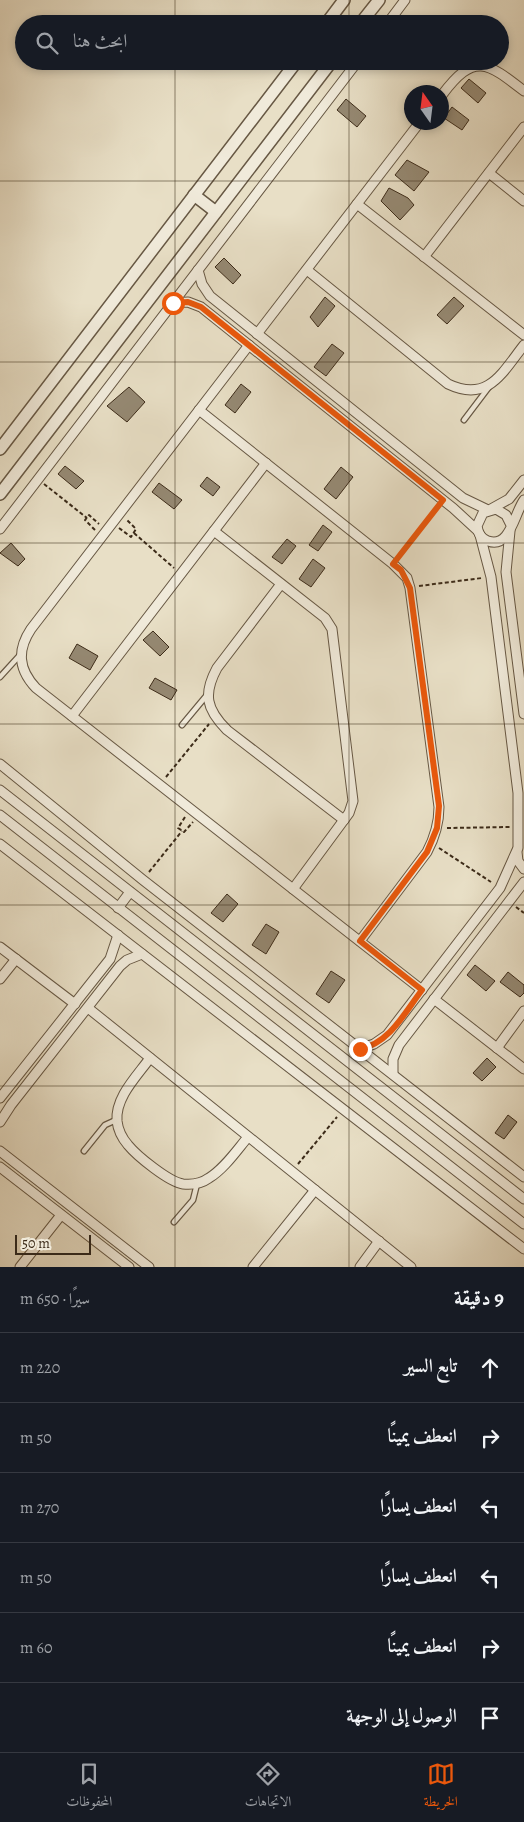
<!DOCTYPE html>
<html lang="ar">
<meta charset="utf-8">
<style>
:root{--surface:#171b24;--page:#20242c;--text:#f1f3f6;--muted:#9ea1a6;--line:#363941;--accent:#ea580c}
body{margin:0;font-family:Alegreya,Amiri,serif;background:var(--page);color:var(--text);direction:rtl}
.compass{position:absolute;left:404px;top:85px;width:45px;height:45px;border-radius:50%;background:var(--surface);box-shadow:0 2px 8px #0003;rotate:346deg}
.scale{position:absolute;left:15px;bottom:12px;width:76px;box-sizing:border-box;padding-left:5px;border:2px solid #3c2b19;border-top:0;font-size:14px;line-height:18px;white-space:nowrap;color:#3c2b19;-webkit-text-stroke:4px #f0eada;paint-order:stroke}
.stop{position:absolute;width:15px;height:15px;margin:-11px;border:4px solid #ea580c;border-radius:50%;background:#fff}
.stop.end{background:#ea580c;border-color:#fff;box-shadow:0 1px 5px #0008}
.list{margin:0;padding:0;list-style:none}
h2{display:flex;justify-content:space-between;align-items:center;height:65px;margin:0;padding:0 20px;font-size:21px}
h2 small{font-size:16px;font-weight:400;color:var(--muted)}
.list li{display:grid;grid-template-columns:32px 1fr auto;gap:15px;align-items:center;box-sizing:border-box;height:70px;padding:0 20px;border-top:1px solid var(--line)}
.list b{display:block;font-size:19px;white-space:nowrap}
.list em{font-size:16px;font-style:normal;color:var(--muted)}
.icon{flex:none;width:28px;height:28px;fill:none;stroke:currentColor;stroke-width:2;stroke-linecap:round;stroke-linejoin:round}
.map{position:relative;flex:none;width:524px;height:1267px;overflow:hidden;direction:ltr}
.search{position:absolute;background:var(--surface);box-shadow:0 2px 8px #0003;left:15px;right:15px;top:15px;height:55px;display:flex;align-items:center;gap:12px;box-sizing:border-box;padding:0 18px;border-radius:28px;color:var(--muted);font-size:19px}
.sheet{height:485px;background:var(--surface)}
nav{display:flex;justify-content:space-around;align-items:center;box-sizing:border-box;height:70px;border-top:1px solid var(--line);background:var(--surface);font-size:14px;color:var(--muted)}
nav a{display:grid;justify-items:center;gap:2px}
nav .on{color:var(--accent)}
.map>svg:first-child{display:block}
.building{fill:#958973;stroke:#3c2b19}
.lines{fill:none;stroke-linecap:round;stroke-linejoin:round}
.service-casing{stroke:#675844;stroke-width:7}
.minor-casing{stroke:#675844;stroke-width:11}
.tertiary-casing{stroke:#675844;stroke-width:14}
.path{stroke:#3c2b19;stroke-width:2;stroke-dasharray:4 2.5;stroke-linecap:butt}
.service{stroke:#f0eada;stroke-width:4.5}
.minor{stroke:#f0eada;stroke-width:9}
.tertiary{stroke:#f0eada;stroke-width:11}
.route{stroke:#ea580c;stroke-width:6}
.grid{fill:none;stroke:#3c2b19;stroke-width:1;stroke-opacity:0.55}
</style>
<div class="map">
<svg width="524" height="1267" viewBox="0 0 524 1267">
<rect width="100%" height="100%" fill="#e8dfc6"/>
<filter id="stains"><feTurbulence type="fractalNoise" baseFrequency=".004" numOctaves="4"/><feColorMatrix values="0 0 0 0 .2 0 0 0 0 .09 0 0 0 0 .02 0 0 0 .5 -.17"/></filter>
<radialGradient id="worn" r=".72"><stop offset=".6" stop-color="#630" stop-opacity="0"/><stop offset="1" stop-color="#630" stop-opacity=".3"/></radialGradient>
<g class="building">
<path d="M469,79L486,93L478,103L461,88Z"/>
<path d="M346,99L366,116L357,127L337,110Z"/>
<path d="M452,107L469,120L462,130L444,118Z"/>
<path d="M407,160L429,172L414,191L395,175Z"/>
<path d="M389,188L408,198L414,205L400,220L381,201Z"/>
<path d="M224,258L241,275L233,284L215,267Z"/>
<path d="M325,297L335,306L318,327L310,317Z"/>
<path d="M454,297L464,306L447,324L437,315Z"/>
<path d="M332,344L344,353L326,376L314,367Z"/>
<path d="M241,384L251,392L235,413L225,405Z"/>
<path d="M129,387L145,402L127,422L107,406Z"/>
<path d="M65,466L84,481L76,489L58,474Z"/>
<path d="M341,467L353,477L336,499L324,489Z"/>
<path d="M207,477L220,487L213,496L200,486Z"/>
<path d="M159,483L182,500L174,509L152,492Z"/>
<path d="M323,525L332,532L318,551L309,545Z"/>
<path d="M287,539L296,546L282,564L272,557Z"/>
<path d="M11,543L25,559L18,566L0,553Z"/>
<path d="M313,559L325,568L311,587L299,579Z"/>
<path d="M153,631L169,647L160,656L143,640Z"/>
<path d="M77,644L98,656L90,670L69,658Z"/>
<path d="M155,678L177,690L171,700L149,688Z"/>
<path d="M227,894L238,904L223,922L211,913Z"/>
<path d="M266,924L279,932L266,954L252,945Z"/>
<path d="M475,965L495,981L486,991L467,975Z"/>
<path d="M331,971L345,980L329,1003L316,994Z"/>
<path d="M508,972L524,985V993L520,997L500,982Z"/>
<path d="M487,1058L496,1067L482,1081L473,1073Z"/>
<path d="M508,1115L517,1122L504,1139L495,1133Z"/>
</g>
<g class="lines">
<g class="service-casing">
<g id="service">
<path d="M464,420L489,387"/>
<path d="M0,677L20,655"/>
<path d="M182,725L207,695"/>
<path d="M84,1151L105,1125L116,1120"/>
<path d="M174,1222L193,1200L197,1184"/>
</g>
</g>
<g class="minor-casing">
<g id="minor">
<path d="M387,24L405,0"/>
<path d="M442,95C474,52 487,62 524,91"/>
<path d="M489,173L524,201"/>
<path d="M357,204L524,335"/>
<path d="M424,257L524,127"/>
<path d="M198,270L202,284L210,296L463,498L488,510"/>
<path d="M307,270L448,384C488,403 502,373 524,345"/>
<path d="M173,303L188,302L201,307L453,508L478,531"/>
<path d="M257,334L420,122"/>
<path d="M249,345L31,629C17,650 18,669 36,688L422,990"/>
<path d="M199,410L393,564L407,578L410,588L439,807C439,823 435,837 427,852L360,941"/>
<path d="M491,509L509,499L524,480"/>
<path d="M511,525L506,515L496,509L483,513L477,526C478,533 481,539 488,541C510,549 514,514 524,500"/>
<path d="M0,529L358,61"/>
<path d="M214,531L325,618L332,629L353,801L349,813L293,889"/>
<path d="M510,531L506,572L524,714"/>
<path d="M480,535L491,577L518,793V848"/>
<path d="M281,584L217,668C203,694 206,709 227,730L344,820"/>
<path d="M72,716L266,463"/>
<path d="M0,764L143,880L524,1177"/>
<path d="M0,790L524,1199"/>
<path d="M0,815L524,1224"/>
<path d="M0,844L524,1249"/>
<path d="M517,852L518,861L524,869"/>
<path d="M118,908L130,892"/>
<path d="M0,947L75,1004"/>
<path d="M0,979L16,959"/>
<path d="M434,999L524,1069"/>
<path d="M88,1008L411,1267"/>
<path d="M497,1048L524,1011"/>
<path d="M360,1049L374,1044L387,1035L500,888L517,850"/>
<path d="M150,1058C138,1075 115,1097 117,1121C118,1130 122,1138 128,1145C137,1156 169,1182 183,1184C192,1185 202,1183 209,1178C224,1169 237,1150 248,1137"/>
<path d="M393,1074V1059L399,1045L524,882"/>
<path d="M0,1098L110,959L118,935"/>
<path d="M0,1122L11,1105L120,966L127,960L142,954"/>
<path d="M0,1151L149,1267"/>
<path d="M0,1167L129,1267"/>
<path d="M20,1267L61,1215"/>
<path d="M253,1267L315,1190"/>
<path d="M360,1267L379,1241"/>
</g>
</g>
<g class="tertiary-casing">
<g id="tertiary">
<path d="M326,24L344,0"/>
<path d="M360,24L379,0"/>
<path d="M194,195L216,212"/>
<path d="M0,449L297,61"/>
<path d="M0,494L332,61"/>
</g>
</g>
<g class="path">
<path d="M44,484L87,518"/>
<path d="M119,528L131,537L136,529L127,520"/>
<path d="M95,530L85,520L89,515L99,524"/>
<path d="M134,533L174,568"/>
<path d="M399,556L438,506"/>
<path d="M419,586L482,578"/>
<path d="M166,777L209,724"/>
<path d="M185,817L178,828L184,832L193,822"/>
<path d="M447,828L510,827"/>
<path d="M439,848L491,882"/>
<path d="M149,872L182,831"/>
<path d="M516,907L524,913"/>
<path d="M298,1164L337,1117"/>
</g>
<use href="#service" class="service"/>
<use href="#minor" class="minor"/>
<use href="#tertiary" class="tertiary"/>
</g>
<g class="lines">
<path class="route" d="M173,303L188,302L201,307L443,500L393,564L401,570L410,588L439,806L437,828L427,852L360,941L422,990C405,1012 390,1043 360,1049"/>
</g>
<path class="grid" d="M175,0V24M349,0V24M175,61V1267M349,61V1267M0,181H524M0,362H524M0,543H524M0,724H524M0,905H524M0,1086H524"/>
<rect width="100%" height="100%" filter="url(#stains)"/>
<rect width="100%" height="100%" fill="url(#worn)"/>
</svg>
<svg class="compass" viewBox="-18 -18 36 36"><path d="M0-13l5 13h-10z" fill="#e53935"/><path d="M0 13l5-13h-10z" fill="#9ea1a6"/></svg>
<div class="scale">50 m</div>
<div class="stop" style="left:173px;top:303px"></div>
<div class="stop end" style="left:360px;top:1049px"></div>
<div class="search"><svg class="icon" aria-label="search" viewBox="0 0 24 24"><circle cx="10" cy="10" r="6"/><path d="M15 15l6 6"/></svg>ابحث هنا</div>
</div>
<section class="sheet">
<h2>9 دقيقة<small>سيرًا · 650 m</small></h2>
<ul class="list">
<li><svg class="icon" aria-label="ahead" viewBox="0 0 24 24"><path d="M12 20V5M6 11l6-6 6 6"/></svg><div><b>تابع السير</b></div><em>220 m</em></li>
<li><svg class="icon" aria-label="right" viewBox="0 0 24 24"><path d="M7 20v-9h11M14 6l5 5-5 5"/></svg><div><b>انعطف يمينًا</b></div><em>50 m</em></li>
<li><svg class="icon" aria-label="left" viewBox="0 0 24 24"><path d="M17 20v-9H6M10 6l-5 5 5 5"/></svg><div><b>انعطف يسارًا</b></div><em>270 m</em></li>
<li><svg class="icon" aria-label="left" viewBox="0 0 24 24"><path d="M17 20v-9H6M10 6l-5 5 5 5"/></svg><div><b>انعطف يسارًا</b></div><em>50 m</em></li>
<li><svg class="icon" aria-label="right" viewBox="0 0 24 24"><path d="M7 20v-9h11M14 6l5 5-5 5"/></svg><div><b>انعطف يمينًا</b></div><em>60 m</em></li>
<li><svg class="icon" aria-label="arrive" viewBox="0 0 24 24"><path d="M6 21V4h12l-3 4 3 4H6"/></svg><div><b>الوصول إلى الوجهة</b></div></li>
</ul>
</section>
<nav>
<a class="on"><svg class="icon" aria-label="map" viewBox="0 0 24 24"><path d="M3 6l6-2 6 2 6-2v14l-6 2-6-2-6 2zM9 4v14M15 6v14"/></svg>الخريطة</a>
<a><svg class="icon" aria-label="directions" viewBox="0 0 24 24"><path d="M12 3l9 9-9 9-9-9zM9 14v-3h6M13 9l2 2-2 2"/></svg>الاتجاهات</a>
<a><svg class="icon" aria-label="saved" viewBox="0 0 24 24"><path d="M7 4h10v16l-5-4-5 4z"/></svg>المحفوظات</a>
</nav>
